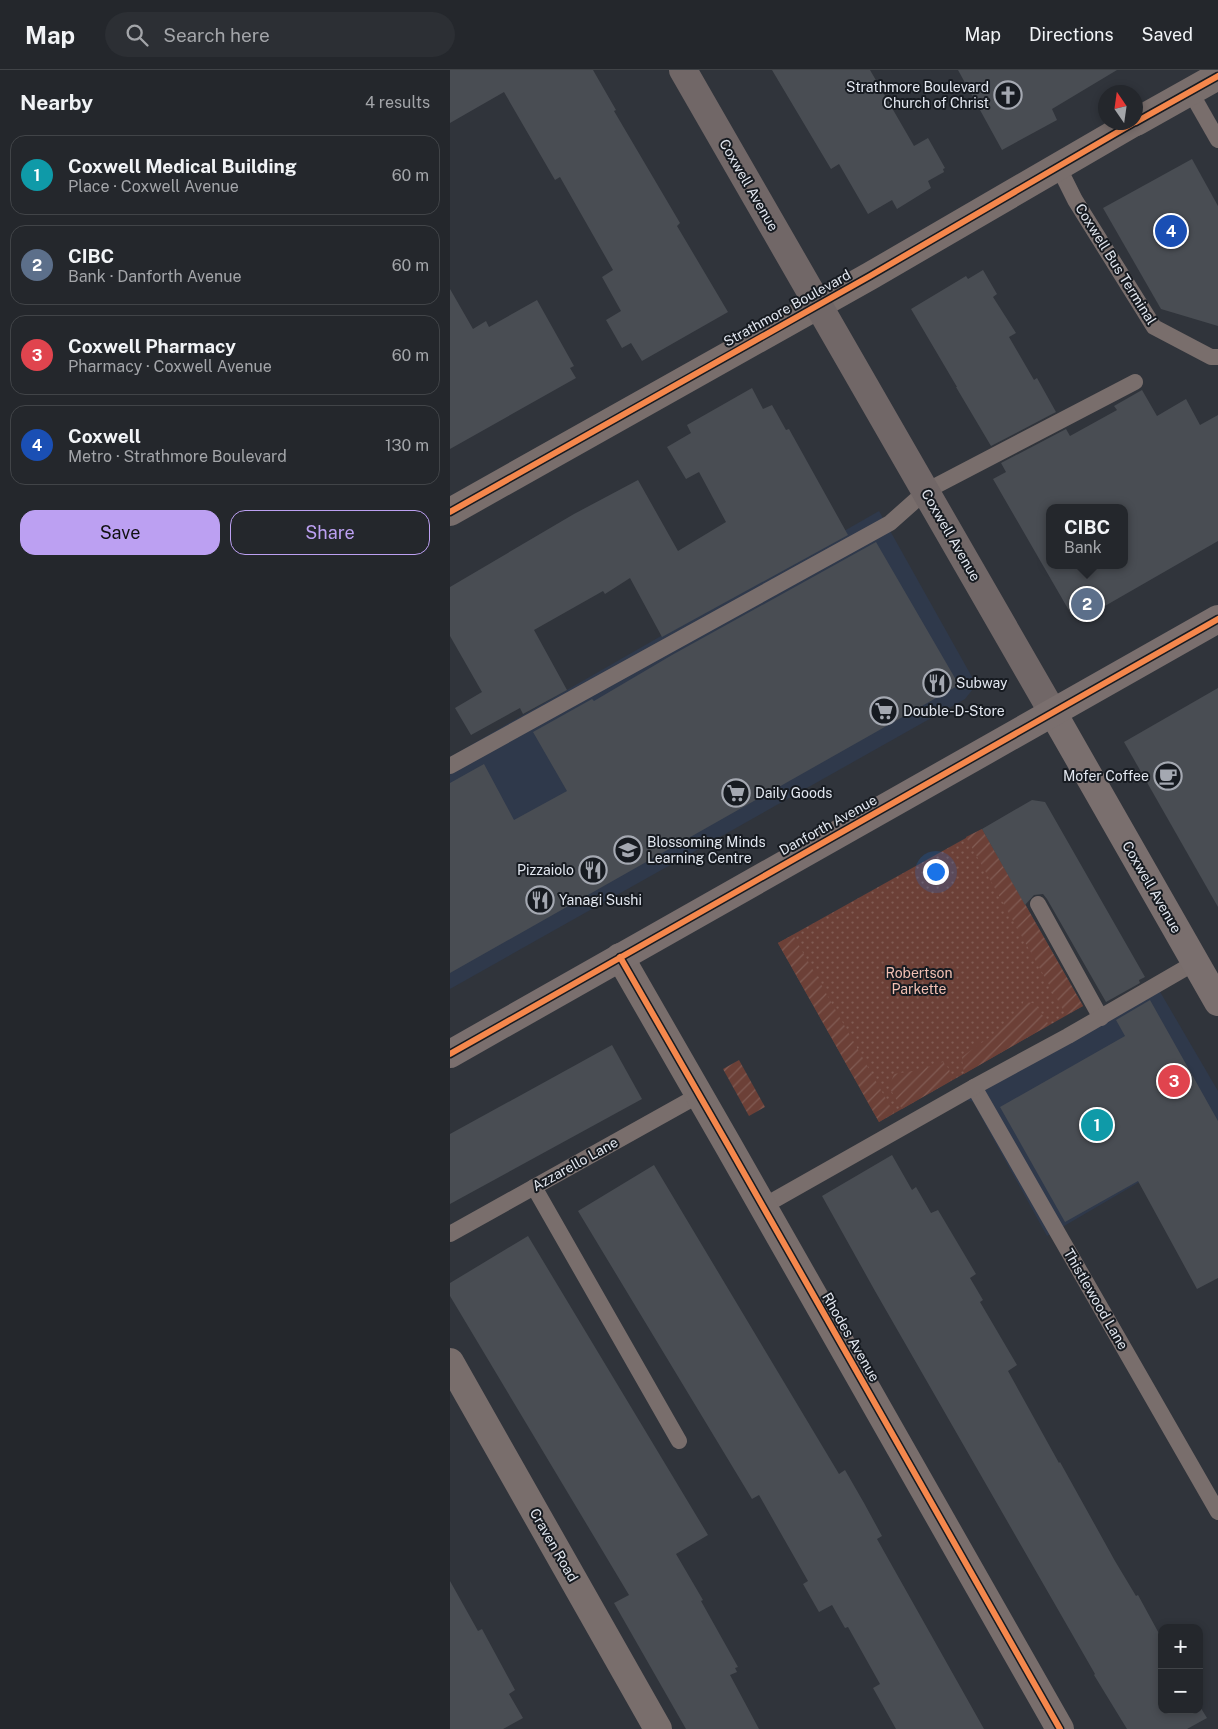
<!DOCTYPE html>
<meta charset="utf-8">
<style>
:root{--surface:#24272c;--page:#2c2f34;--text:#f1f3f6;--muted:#a3a5a9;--line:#414448;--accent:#bca0f2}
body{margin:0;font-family:"Public Sans",sans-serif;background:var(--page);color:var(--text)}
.controls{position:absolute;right:15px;bottom:15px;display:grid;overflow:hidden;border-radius:10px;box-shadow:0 2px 8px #0003}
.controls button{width:45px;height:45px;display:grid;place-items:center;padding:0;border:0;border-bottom:1px solid var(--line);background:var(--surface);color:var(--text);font:25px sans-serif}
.compass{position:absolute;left:648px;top:15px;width:45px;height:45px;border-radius:50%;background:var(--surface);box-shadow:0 2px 8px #0003;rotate:347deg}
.you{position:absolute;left:485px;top:801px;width:18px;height:18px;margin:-12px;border:4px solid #fff;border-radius:50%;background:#1a73e8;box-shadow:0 0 0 8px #1a73e833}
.badge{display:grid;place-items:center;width:32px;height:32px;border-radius:50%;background:var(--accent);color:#fff;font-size:16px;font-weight:700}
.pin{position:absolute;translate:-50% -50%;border:2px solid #fff;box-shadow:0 1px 5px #0006}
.popup{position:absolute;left:596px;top:434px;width:82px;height:65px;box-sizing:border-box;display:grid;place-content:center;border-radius:10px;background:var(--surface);filter:drop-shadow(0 1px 4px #0005);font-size:16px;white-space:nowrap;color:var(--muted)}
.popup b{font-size:19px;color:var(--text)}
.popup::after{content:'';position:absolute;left:50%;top:100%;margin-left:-10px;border:10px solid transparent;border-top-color:var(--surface)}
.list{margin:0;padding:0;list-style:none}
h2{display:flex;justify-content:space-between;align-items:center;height:65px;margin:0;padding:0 20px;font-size:21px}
h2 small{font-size:16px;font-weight:400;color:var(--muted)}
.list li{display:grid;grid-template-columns:32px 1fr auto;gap:15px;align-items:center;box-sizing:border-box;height:80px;margin:0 10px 10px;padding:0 10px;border:1px solid var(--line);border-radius:15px}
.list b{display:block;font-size:19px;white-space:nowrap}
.list p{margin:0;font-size:16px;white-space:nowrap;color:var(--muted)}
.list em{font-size:16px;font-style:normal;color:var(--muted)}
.actions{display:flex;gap:10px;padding:15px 20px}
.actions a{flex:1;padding:11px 0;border:1px solid var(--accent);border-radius:15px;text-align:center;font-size:18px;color:var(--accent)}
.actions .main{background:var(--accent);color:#111}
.icon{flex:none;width:28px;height:28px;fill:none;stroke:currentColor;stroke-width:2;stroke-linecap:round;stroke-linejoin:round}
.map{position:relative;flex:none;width:768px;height:1659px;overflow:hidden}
header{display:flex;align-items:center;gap:30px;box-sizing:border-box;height:70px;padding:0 25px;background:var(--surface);border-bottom:1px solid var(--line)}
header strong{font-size:24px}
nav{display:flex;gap:28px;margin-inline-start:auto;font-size:18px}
.search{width:350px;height:45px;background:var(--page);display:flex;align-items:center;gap:12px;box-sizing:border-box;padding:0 18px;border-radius:28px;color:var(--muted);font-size:19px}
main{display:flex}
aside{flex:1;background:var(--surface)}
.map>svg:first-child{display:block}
.built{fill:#2f394b}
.park{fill:url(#park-dots)}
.garden{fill:url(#garden-furrows)}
.building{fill:#494d53;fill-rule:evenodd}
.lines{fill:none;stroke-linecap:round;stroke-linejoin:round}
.service{stroke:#796e6c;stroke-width:16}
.minor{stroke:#796e6c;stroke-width:28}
.secondary{stroke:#716767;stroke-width:28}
.primary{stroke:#7a6f6e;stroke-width:28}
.cycleway-casing{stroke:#171b21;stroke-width:9}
.cycleway{stroke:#f5874c;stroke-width:6}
.labels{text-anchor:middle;stroke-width:4;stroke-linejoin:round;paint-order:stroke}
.poi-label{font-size:14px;fill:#e2e7f0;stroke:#171b21;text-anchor:start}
.street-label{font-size:14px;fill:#e2e7f0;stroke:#171b21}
.park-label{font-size:14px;fill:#f2c0b3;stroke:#171b21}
</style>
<header>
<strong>Map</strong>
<div class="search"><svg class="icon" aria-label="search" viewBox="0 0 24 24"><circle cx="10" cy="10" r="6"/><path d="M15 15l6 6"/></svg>Search here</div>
<nav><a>Map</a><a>Directions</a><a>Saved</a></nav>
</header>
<main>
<aside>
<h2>Nearby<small>4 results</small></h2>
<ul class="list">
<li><span class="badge" style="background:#0f9aa8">1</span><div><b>Coxwell Medical Building</b><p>Place · Coxwell Avenue</p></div><em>60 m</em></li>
<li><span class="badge" style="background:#5c6f8a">2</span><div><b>CIBC</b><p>Bank · Danforth Avenue</p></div><em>60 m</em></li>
<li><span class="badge" style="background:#e0444e">3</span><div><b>Coxwell Pharmacy</b><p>Pharmacy · Coxwell Avenue</p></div><em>60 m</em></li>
<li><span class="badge" style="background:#1a4fb4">4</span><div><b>Coxwell</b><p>Metro · Strathmore Boulevard</p></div><em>130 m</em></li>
</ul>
<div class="actions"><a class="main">Save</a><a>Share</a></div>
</aside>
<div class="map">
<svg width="768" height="1659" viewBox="0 0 768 1659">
<defs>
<pattern id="park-dots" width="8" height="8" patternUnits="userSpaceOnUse" patternTransform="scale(1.25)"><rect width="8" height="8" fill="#6c4037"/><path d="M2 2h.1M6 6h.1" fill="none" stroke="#815c54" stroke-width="1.8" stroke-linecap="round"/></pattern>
<pattern id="garden-furrows" width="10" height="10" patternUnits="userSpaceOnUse" patternTransform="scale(1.25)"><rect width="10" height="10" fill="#6c4037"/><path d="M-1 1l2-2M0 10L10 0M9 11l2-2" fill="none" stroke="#815c54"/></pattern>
</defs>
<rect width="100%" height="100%" fill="#30343b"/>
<g class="built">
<path d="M429,441L522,607L523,619L515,629L0,919V687Z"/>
<path d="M709,920L768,1021V1066L597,1166L523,1032L514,1029Z"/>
</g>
<path class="park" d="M532,759L633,936L429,1052L328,873Z"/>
<g class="garden">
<path d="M532,759L633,936L616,945L516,767Z"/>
<path d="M343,865L444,1043L429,1052L328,873Z"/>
<path d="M574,931L585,934L599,955L514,1004L512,987C534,970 561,956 574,931Z"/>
<path d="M289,990L315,1037L299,1046L273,999Z"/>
<path d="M493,992L499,999L502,1010L452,1039L439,1017L444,1004L469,1000Z"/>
</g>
<g class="building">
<path d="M0,0H143L166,40L164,41L230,153L227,156L278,242L192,291L181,273L172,278L156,250L171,241L152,207L163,200L110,107L105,110L54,22L0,53Z"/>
<path d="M322,0H420L464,76L478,68L495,98L493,99L494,102L478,111L481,118L447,139L442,130L418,144L389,94L381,99Z"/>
<path d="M508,0H667L602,39L607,50L552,80Z"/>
<path d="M742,89L768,136V256L711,239L653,138Z"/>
<path d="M533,200L547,224L543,227L566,263L559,267L584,310L587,308L606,342L541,376L506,317H507L461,239L516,206L518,209Z"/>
<path d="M0,219L23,259L36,251L39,257L87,230L124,296L120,298L126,308L0,379Z"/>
<path d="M302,318L313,339L322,335L336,360L339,359L398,465L212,567L180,508L155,524L153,521L84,560L117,620L73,644L70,638L21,665L5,638L32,622L0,566V517L124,444L188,410L228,481L276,452L249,402L236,409L217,377L241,363L237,355Z"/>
<path d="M692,320L707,346L736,329L750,355L768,345V471L634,548L621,544L543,409L556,402L551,393L616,359L620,366L667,340L664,336ZM600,438H674V495H600Z"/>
<path d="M426,472L509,615L0,903V713L34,694L64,750L117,721L83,662L142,629L144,631L222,585Z"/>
<path d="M768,618V837L674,672Z"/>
<path d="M582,730L595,732L695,907L689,910L690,913L656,932L597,829L593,824L584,825L575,835L532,759Z"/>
<path d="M700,930L768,1051V1208L747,1219L688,1111L615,1152L550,1037L675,966L666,950Z"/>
<path d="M162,975L192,1029L0,1134V1064Z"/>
<path d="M442,1085L462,1120L466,1117L481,1143L488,1140L526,1204L520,1208L533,1230L530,1232L567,1295L558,1301L609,1393L610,1392L665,1491L686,1526L688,1525L712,1569V1640H749V1635L757,1648L737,1659H677L644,1605L645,1604L425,1221L372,1126Z"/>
<path d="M204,1095L389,1404L395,1400L414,1433L432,1466L427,1469L534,1659H446L423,1618L430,1614L398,1557L395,1558L382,1535L369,1542L353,1514L358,1511L309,1425L302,1429L128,1141Z"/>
<path d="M78,1166L258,1465L226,1484L253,1530L251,1531L288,1597L285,1598L287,1602L280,1605L309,1659H236L164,1533L179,1525L0,1226V1213Z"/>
<path d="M0,1511L28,1561L32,1559L65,1620L59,1624L73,1648L53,1659H0Z"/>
</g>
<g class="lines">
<g class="service">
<path d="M740,21L768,70"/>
<path d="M608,96L625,130L704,257L761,287H768"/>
<path d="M0,696L440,453L476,421L685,312"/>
<path d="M588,834L651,948"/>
<path d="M524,1017L768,1442"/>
<path d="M84,1117L229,1371"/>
<path d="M312,1137L524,1017L618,966L746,892"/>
<path d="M0,1164L249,1025"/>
</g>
<g class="minor">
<path d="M686,52L768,6"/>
<path d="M0,442L420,206L685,52"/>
<path d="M170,887L278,1075L610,1659"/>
<path d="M0,1292L208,1659"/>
</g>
<path class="secondary" d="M233,0L603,643"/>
<g class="primary">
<path d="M603,643L768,932"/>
<path d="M0,984L768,549"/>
</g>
<g class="cycleway-casing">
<g id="cycleway">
<path d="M686,52L768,6"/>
<path d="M0,442L420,206L685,52"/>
<path d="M170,887L278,1075L610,1659"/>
<path d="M0,984L768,549"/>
</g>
</g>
<use href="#cycleway" class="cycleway"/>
</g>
<defs>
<g id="church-ring" transform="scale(1.4375)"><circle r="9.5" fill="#171b21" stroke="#a4a8b1" stroke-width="1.5"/><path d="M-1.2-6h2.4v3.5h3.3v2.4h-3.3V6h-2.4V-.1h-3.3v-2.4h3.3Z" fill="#a4a8b1"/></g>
<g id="restaurant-ring" transform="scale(1.4375)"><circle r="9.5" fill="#171b21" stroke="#a4a8b1" stroke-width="1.5"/><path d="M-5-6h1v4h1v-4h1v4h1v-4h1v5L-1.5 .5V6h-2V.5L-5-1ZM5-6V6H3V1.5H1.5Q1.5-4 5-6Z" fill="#a4a8b1"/></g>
<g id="supermarket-ring" transform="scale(1.4375)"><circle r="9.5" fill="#171b21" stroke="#a4a8b1" stroke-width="1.5"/><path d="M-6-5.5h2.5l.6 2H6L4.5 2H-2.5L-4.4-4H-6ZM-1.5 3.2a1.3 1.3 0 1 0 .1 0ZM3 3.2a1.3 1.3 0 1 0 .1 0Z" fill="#a4a8b1"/></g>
<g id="cafe-ring" transform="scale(1.4375)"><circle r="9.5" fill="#171b21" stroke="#a4a8b1" stroke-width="1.5"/><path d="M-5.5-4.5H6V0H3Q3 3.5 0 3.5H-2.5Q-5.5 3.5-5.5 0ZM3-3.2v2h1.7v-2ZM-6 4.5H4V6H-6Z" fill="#a4a8b1"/></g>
<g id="school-ring" transform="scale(1.4375)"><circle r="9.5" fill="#171b21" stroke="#a4a8b1" stroke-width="1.5"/><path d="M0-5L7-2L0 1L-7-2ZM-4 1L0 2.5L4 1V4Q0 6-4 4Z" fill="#a4a8b1"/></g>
</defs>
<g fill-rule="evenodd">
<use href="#church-ring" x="558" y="25"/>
<use href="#restaurant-ring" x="487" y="613"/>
<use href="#supermarket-ring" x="434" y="641"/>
<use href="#cafe-ring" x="718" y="706"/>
<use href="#supermarket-ring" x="286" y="723"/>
<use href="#school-ring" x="178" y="780"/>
<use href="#restaurant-ring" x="143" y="800"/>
<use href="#restaurant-ring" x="90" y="830"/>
</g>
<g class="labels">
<g class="poi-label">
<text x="539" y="22" text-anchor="end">Strathmore Boulevard<tspan x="539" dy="16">Church of Christ</tspan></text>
<text x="506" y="618">Subway</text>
<text x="453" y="646">Double-D-Store</text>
<text x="699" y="711" text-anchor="end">Mofer Coffee</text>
<text x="305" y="728">Daily Goods</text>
<text x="197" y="777">Blossoming Minds<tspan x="197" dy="16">Learning Centre</tspan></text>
<text x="124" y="805" text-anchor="end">Pizzaiolo</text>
<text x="109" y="835">Yanagi Sushi</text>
</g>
<g class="street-label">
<text transform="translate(299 115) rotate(60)" y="5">Coxwell Avenue</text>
<text transform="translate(666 194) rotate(58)" y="5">Coxwell Bus Terminal</text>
<text transform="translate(337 238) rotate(-29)" y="5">Strathmore Boulevard</text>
<text transform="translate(501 465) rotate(60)" y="5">Coxwell Avenue</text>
<text transform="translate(378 755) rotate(-29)" y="5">Danforth Avenue</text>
<text transform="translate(702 817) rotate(60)" y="5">Coxwell Avenue</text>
<text transform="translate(125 1094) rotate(-29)" y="5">Azzarello Lane</text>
<text transform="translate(646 1229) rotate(60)" y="5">Thistlewood Lane</text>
<text transform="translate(401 1267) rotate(60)" y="5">Rhodes Avenue</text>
<text transform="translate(104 1475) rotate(60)" y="5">Craven Road</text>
</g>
<g class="park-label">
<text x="469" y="908">Robertson<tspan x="469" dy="16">Parkette</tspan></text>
</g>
</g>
</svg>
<div class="controls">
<button>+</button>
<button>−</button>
</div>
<svg class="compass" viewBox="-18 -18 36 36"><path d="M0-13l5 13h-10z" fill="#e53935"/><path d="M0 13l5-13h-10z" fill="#a3a5a9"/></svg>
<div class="you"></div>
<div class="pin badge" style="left:647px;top:1055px;background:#0f9aa8">1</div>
<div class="pin badge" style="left:637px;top:534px;background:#5c6f8a">2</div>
<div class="popup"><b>CIBC</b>Bank</div>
<div class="pin badge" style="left:724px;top:1011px;background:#e0444e">3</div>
<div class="pin badge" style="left:721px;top:161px;background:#1a4fb4">4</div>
</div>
</main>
